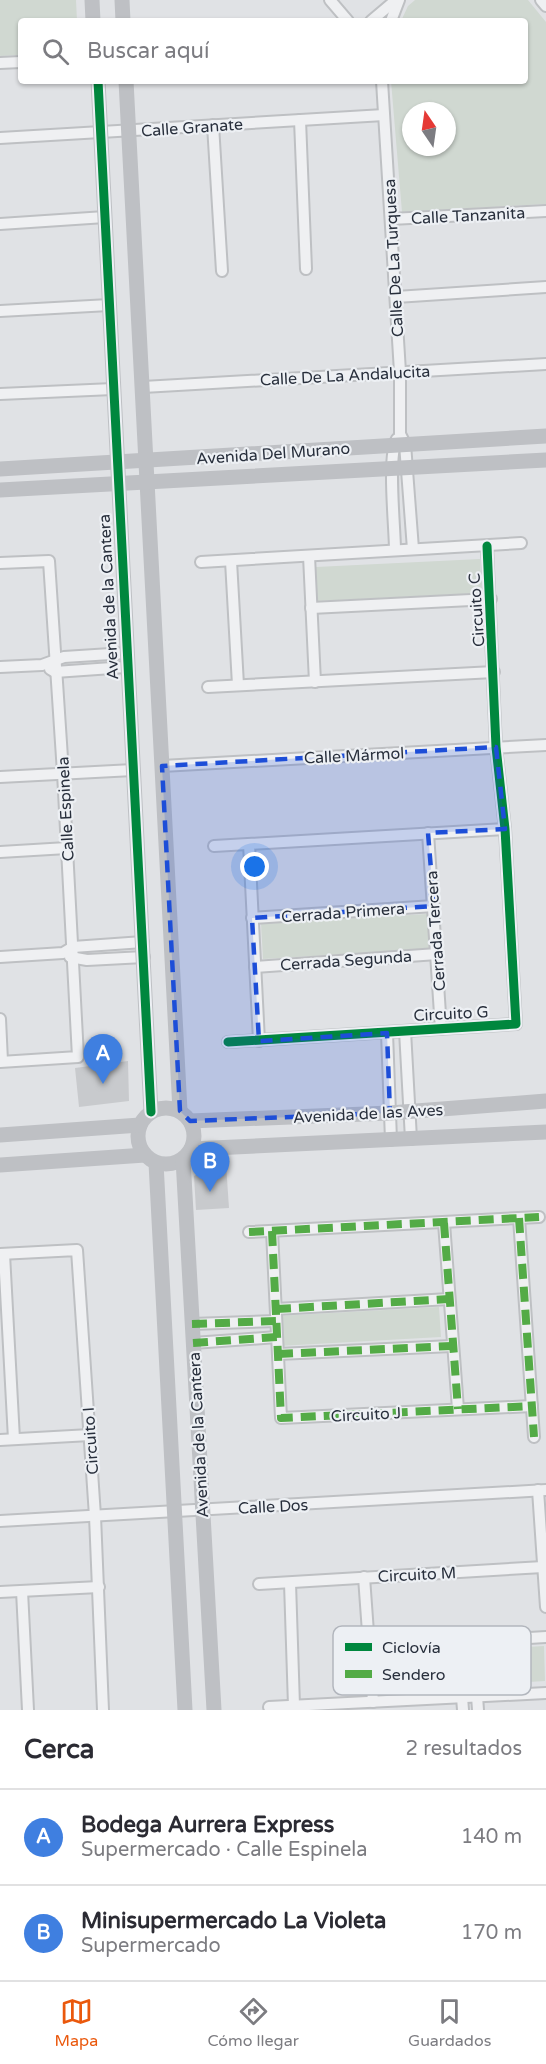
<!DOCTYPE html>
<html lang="es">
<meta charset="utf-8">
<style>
:root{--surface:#fff;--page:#f7f7f7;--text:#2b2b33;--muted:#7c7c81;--line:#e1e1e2;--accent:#ea580c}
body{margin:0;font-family:"Varela Round",sans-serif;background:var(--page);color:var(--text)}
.compass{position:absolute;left:402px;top:102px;width:54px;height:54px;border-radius:50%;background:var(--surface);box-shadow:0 2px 4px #0004;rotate:347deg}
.you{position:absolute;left:255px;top:867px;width:21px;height:21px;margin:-15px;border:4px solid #fff;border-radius:50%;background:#1a73e8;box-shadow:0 0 0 9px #1a73e833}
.badge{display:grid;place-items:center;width:39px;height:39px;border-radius:50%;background:var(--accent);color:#fff;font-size:20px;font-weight:700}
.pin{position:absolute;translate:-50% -50px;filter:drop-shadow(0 2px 3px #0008)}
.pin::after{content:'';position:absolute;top:32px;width:21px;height:18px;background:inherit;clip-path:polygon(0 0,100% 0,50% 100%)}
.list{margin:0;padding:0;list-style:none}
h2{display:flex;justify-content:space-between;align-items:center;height:78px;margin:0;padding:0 24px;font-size:26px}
h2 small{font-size:20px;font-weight:400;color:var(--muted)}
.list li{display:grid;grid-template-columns:39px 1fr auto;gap:18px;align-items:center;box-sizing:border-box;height:96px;padding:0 24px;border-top:2px solid var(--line)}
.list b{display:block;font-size:22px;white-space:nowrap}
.list p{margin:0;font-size:20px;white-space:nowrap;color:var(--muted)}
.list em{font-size:20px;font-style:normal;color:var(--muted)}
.icon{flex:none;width:33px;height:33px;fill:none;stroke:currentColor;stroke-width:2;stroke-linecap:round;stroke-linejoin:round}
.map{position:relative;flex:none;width:546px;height:1710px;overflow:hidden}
.search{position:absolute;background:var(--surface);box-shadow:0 2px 4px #0004;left:18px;right:18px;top:18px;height:66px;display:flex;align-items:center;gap:15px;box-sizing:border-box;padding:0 21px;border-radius:6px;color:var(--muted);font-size:22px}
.sheet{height:270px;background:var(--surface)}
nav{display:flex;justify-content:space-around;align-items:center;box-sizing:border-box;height:84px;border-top:2px solid var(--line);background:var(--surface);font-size:16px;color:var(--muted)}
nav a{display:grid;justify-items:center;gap:3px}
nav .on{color:var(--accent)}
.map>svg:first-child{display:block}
.green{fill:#d0d8d1;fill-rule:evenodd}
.building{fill:#c8cacd}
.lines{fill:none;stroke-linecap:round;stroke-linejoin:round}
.street-casing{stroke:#bec0c3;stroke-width:14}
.street{stroke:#eff0f2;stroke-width:10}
.secondary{stroke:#bec0c4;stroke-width:15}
.quiet{stroke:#53ab46;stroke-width:8;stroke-dasharray:15 8;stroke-linecap:butt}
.cycleway-casing{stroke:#edf0f4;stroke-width:13}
.cycleway{stroke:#00873e;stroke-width:9}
.marked{fill:#1d4ed8;fill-opacity:0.2;stroke:#1d4ed8;stroke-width:4.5;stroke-dasharray:12 8;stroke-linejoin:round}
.labels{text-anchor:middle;stroke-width:4.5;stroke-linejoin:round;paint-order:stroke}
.street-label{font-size:16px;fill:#282f3c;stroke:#edf0f4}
.key{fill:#edf0f4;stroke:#b2b6bd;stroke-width:1.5}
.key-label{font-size:16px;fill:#282f3c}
</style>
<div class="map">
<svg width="546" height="1710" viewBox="0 0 546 1710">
<rect width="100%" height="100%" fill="#e0e2e5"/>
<g class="green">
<path d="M0,0H76L77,21H21V55L0,56Z"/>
<path d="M415,0H528L546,22V204L402,212L391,81H525V21H401L408,6ZM411,111H447V147H411Z"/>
<path d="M480,559L482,593L317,601L316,567Z"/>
<path d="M427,914L429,949L263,959L261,924Z"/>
<path d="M439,1307L441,1337L279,1346L277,1316Z"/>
<path d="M544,1646L545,1681L380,1691L378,1655Z"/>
</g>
<g class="building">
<path d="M128,1061L129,1101L79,1107L75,1068Z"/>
<path d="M226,1164L229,1208L196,1210L194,1176L215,1165Z"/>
</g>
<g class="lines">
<g class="street-casing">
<g id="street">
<path d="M330,0L348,21"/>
<path d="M541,0L546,6"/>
<path d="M371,21L396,0"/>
<path d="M391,21L399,0"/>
<path d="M0,63L21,62"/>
<path d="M382,81L400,372V434L405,444L413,549"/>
<path d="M300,120L306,269"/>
<path d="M213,125L222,271"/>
<path d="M0,138L384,115"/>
<path d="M391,219L546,211"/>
<path d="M0,224L105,217"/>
<path d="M396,297L546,287"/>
<path d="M0,311L109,305"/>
<path d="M143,387L546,364"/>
<path d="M0,394L113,389"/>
<path d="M395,550C395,528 387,455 397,439"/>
<path d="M309,556L315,682"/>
<path d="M231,561L238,685"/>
<path d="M201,562L521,543"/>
<path d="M0,563L49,561L63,773L78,1057L0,1062"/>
<path d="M311,608L491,599"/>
<path d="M0,667L42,665L64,657L126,653"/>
<path d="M50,669L55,672L126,667"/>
<path d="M208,687L494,672"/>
<path d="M162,766L546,745"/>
<path d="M0,777L133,770"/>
<path d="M428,833L441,1029"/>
<path d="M249,844L259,1041"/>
<path d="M214,846L505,829"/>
<path d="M0,852L67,848"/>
<path d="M252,918L434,906"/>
<path d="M0,957L63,953L73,947L143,942"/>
<path d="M70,957L87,960L144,957"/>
<path d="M255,967L437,954"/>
<path d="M0,1019L2,1061"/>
<path d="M405,1031L411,1139"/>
<path d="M387,1033L391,1140"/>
<path d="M228,1042L516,1024L505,829L496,747L487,546"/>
<path d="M519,1218L534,1437"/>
<path d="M444,1223L458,1409"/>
<path d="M272,1231L281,1418L532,1406"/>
<path d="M249,1232L539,1217"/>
<path d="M0,1254L77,1250L95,1516L103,1710"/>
<path d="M4,1254L14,1439"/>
<path d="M276,1309L449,1299"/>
<path d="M192,1324L276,1321"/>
<path d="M193,1343L277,1337"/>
<path d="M278,1354L452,1346"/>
<path d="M0,1440L90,1435"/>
<path d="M538,1490L546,1607"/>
<path d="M0,1521L546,1490"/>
<path d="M364,1577L373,1702"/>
<path d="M290,1583L294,1706"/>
<path d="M259,1584L543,1567"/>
<path d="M22,1591L28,1710"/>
<path d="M0,1592L99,1587"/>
<path d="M369,1647L546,1637"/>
<path d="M477,1696L478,1710"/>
<path d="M462,1697L463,1710"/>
<path d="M269,1707L546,1693"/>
</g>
</g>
<use href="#street" class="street"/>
<g class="secondary">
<path d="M92,0L93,21"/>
<path d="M122,0L123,21"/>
<path d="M98,81L151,1112"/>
<path d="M126,81L180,1111"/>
<path d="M0,469L546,436"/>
<path d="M0,490L546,460"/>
<circle cx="166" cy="1136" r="28"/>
<path d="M190,1121L390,1113L546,1101"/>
<path d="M0,1135L140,1125"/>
<path d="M191,1149L546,1132"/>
<path d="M183,1159L214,1710"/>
<path d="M156,1163L185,1710"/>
<path d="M0,1165L145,1155"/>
</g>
<g class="quiet">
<path d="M519,1218L534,1437"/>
<path d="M444,1223L458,1409"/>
<path d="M272,1231L281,1418L532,1406"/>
<path d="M249,1232L539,1217"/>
<path d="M276,1309L449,1299"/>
<path d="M192,1324L276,1321"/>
<path d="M193,1343L277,1337"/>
<path d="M278,1354L452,1346"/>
</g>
<g class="cycleway-casing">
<g id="cycleway">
<path d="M98,81L151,1112"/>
<path d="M228,1042L516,1024L505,829L496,747L487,546"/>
</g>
</g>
<use href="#cycleway" class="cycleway"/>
</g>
<path class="marked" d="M496,747L505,829L428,833L434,906L252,918L259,1041L387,1033L390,1113L190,1121L180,1111L162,766Z"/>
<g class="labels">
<g class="street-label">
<text transform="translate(192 127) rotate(-4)" y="6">Calle Granate</text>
<text transform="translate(468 215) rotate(-3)" y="6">Calle Tanzanita</text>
<text transform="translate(393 258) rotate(-93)" y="6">Calle De La Turquesa</text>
<text transform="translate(345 375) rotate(-3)" y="6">Calle De La Andalucita</text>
<text transform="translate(273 453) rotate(-4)" y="6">Avenida Del Murano</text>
<text transform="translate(108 597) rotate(-93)" y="6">Avenida de la Cantera</text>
<text transform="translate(476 610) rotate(-94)" y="6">Circuito C</text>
<text transform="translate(354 755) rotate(-3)" y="6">Calle Mármol</text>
<text transform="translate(65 809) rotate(-93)" y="6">Calle Espinela</text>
<text transform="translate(343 912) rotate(-4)" y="6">Cerrada Primera</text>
<text transform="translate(435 931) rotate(-94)" y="6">Cerrada Tercera</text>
<text transform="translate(346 960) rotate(-4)" y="6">Cerrada Segunda</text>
<text transform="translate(451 1013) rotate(-3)" y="6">Circuito G</text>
<text transform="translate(368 1113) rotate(-3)" y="6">Avenida de las Aves</text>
<text transform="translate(366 1414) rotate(-3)" y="6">Circuito J</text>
<text transform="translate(198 1435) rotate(-93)" y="6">Avenida de la Cantera</text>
<text transform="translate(90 1441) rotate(-94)" y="6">Circuito I</text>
<text transform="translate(273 1506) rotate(-3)" y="6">Calle Dos</text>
<text transform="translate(417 1574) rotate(-3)" y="6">Circuito M</text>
</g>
</g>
<rect x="333" y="1626" width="198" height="69" rx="9" class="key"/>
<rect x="345" y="1643" width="27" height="8" fill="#00873e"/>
<rect x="345" y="1670" width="27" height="8" fill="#53ab46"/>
<g class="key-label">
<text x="382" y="1653">Ciclovía</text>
<text x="382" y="1680">Sendero</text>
</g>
</svg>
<svg class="compass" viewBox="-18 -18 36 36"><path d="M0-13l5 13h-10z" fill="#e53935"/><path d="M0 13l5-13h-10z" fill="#7c7c81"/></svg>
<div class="you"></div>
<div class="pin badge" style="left:103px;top:1084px;background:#3f7fe0">A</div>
<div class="pin badge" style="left:210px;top:1192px;background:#3f7fe0">B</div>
<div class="search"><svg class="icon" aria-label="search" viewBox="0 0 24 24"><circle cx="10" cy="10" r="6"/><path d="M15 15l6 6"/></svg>Buscar aquí</div>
</div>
<section class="sheet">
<h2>Cerca<small>2 resultados</small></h2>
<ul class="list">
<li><span class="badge" style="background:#3f7fe0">A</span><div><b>Bodega Aurrera Express</b><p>Supermercado · Calle Espinela</p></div><em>140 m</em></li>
<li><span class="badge" style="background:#3f7fe0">B</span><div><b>Minisupermercado La Violeta</b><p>Supermercado</p></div><em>170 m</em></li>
</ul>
</section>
<nav>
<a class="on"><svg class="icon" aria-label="map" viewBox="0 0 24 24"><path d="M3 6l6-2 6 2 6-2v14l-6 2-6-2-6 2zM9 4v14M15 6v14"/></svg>Mapa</a>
<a><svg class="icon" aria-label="directions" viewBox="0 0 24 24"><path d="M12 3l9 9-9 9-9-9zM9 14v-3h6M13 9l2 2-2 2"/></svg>Cómo llegar</a>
<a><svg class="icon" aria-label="saved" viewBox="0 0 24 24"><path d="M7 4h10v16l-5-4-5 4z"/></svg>Guardados</a>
</nav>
